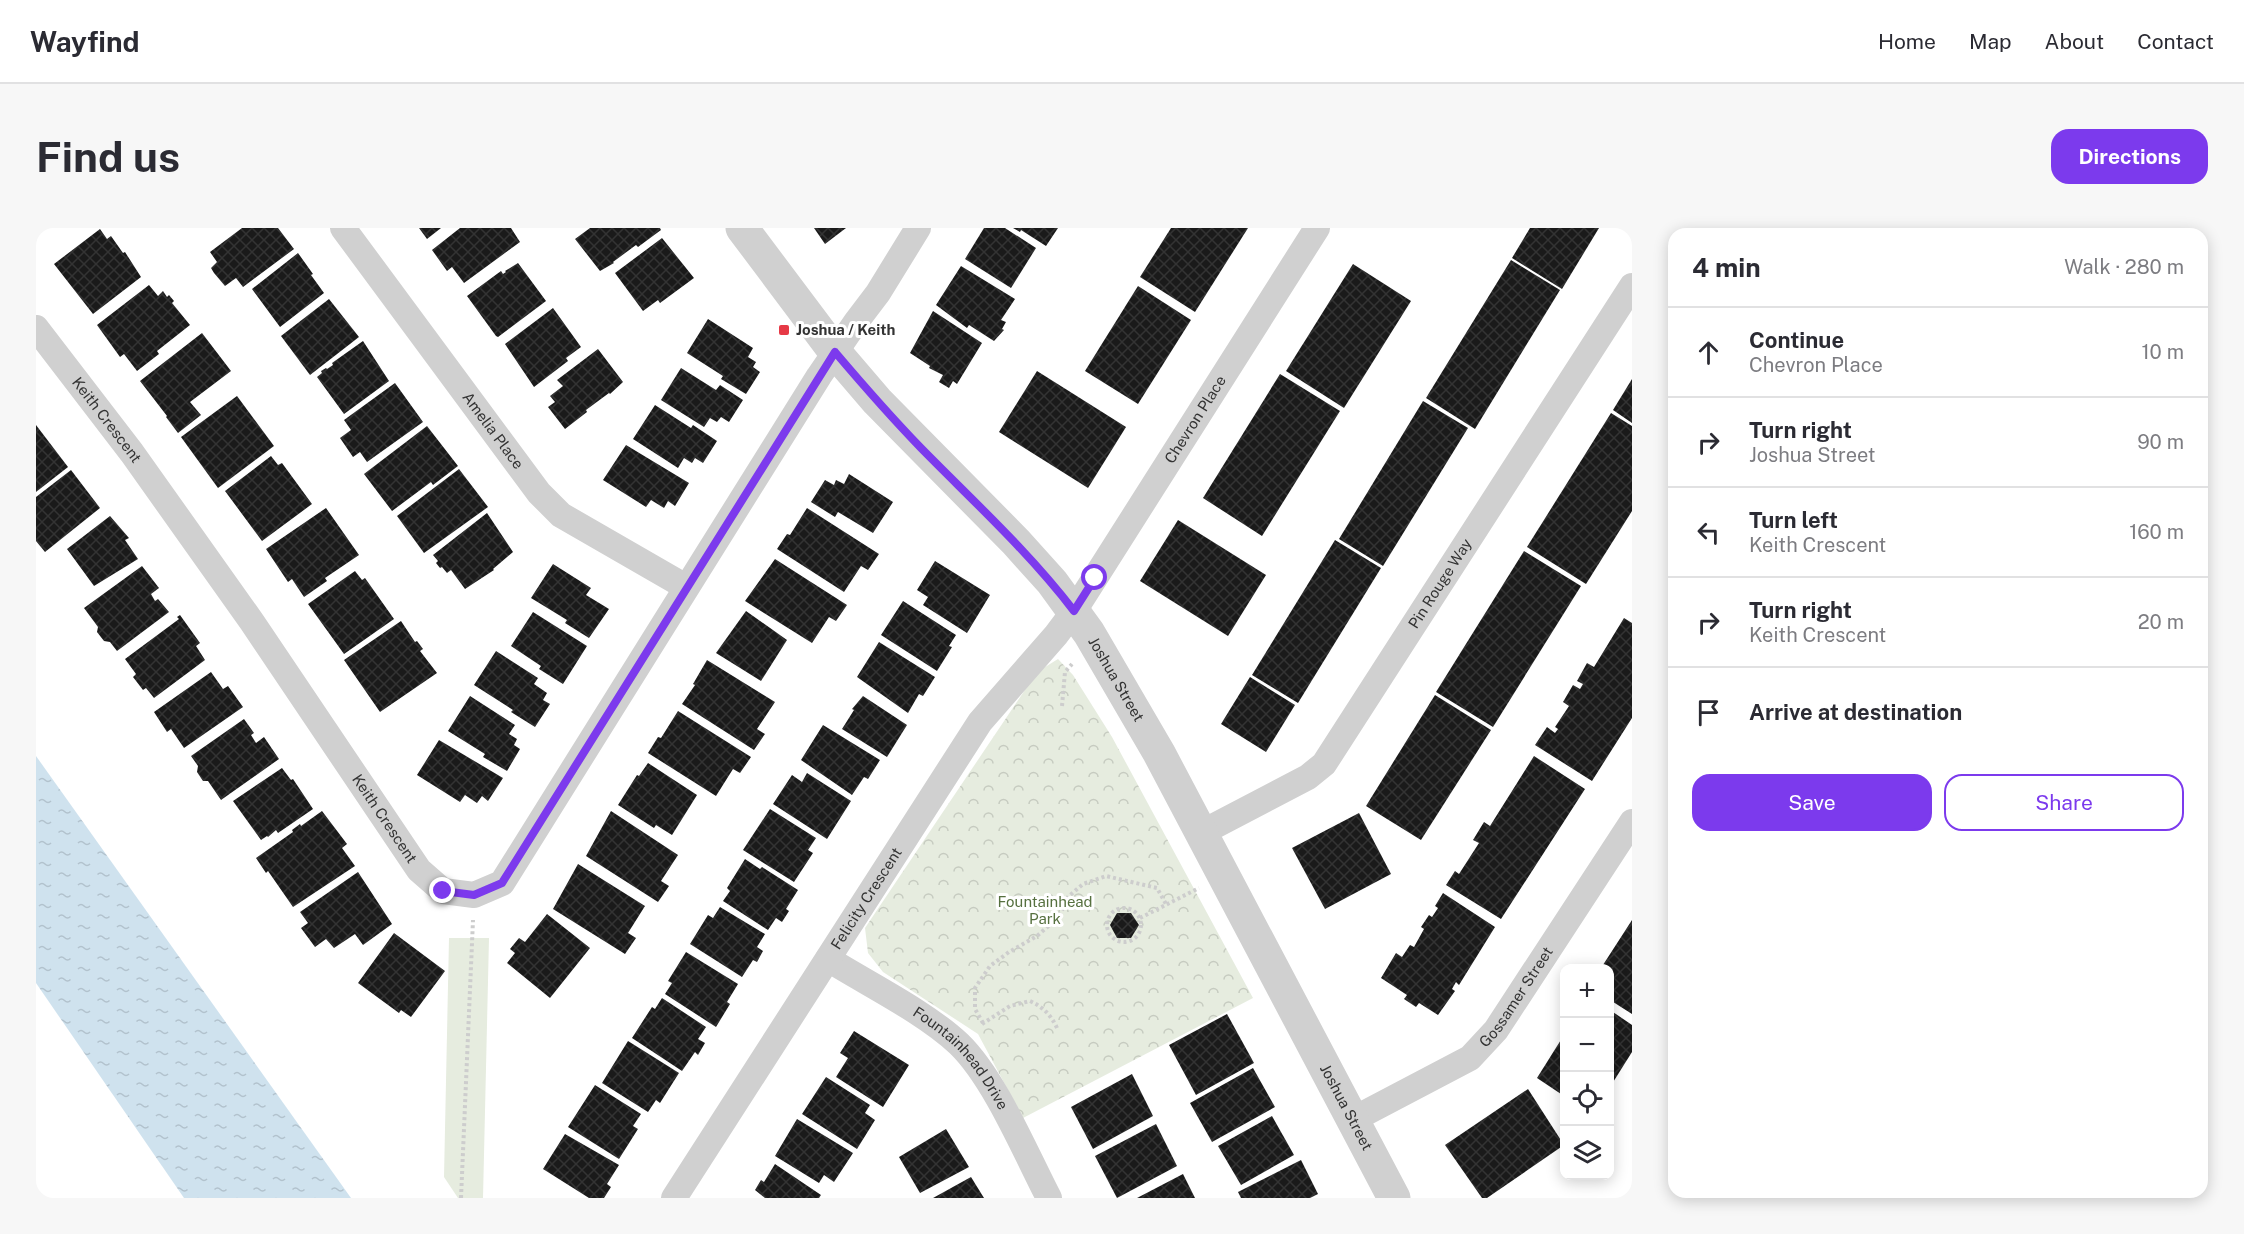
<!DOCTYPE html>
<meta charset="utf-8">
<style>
:root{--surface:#fff;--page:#f7f7f7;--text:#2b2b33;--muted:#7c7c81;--line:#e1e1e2;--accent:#7c3aed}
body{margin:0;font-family:"Public Sans",sans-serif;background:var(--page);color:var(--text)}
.controls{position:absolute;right:18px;bottom:18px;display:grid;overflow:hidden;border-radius:12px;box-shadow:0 3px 15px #0003}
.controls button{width:54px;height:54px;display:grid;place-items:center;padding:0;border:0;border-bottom:2px solid var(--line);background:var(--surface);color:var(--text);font:30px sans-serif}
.stop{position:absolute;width:18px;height:18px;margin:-14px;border:4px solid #7c3aed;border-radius:50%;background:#fff}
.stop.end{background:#7c3aed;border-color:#fff;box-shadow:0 2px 6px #0008}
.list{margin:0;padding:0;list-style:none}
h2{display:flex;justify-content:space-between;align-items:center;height:78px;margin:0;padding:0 24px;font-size:26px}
h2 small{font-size:20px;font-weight:400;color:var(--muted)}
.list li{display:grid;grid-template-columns:39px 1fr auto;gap:18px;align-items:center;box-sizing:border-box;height:90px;padding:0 24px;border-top:2px solid var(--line)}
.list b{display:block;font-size:22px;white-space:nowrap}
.list p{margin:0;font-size:20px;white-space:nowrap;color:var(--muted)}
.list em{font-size:20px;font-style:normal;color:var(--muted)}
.actions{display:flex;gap:12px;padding:18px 24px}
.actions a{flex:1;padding:14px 0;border:2px solid var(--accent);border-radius:18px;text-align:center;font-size:21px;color:var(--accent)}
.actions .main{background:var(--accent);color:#fff}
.icon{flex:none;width:33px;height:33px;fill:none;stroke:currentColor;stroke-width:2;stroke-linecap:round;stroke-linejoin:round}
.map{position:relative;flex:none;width:1596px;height:970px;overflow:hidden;border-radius:18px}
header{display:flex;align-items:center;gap:36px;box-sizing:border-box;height:84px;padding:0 30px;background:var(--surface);border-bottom:2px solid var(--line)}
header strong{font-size:28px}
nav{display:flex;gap:33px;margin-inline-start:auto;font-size:21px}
.intro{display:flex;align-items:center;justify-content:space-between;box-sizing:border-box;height:144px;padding:0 36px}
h1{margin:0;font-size:42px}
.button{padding:15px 27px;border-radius:18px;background:var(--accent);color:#fff;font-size:21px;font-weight:700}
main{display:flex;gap:36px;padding:0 36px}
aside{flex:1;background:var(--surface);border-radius:18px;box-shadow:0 3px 15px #0003}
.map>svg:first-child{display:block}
.grass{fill:#e6ecdf}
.park{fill:url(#park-crowns)}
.water{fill:url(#water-ripples)}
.building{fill:url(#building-cross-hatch)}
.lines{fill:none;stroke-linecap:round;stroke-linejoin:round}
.path{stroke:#cdcdcd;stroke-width:4;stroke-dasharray:3 3;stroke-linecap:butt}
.minor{stroke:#d0d0d0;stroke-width:26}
.tertiary{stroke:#d0d0d0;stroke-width:33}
.route{stroke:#7c3aed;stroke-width:8}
.poi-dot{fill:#e63946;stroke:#fff;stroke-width:2}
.labels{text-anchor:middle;stroke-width:6;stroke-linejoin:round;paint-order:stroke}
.poi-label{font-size:15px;font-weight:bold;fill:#333;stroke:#fff;text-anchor:start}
.street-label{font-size:15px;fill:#333;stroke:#fff}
.park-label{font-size:15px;fill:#56703f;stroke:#fff}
</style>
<header>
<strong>Wayfind</strong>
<nav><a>Home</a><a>Map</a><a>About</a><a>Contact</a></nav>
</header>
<div class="intro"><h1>Find us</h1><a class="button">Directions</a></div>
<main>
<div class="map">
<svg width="1596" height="970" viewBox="0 0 1596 970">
<defs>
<pattern id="park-crowns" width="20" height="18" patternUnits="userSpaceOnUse" patternTransform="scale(1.5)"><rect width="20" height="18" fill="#e6ecdf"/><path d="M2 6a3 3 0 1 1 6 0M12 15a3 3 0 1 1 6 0" fill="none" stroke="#c6cbc0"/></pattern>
<pattern id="water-ripples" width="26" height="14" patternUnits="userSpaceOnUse" patternTransform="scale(1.5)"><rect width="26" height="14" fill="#cfe2ee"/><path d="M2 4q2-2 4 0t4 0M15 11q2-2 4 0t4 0" fill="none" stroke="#b2c2cd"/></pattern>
<pattern id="building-cross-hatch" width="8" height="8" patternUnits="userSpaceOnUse" patternTransform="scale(1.5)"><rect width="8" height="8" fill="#1a1a1a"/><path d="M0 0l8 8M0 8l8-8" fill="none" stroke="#333"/></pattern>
</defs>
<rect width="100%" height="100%" fill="#fff"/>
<path class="grass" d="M413,710H453L447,970H422L408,949Z"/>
<path class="park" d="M1022,431L1037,447L1076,509L1217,770L987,890L942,806L847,744L832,725L829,700L1001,444Z"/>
<path class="water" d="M0,528L315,970H148L0,755Z"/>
<g class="building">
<path d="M206,0H242L258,21L207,59L200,50L189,58L178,45L175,40L181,34L174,24Z"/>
<path d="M383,0H405L391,11Z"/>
<path d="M424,0H475L484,14L428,55L416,39L411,43L396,22Z"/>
<path d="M554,0H624L625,2L602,19L600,17L577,34L578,35L564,43L539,11Z"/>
<path d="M778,0H810L789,16Z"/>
<path d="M948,0H969L1000,20L975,60L929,31Z"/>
<path d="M977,0H1022L1010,18L985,2L984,4Z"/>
<path d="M1135,0H1212L1159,84L1104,49Z"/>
<path d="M1494,0H1563L1526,61L1476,30Z"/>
<path d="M64,1L71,11L75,8L87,25L89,24L105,49L57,86L18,36Z"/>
<path d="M626,10L658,50L624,75L622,72L607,83L579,45Z"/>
<path d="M262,25L277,46L275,47L288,65L244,99L216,61Z"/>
<path d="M1475,32L1524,62L1439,201L1390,170Z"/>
<path d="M482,35L510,73L462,109L460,108L431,68L465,43L467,46L470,44L469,43Z"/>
<path d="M1317,36L1375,73L1308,180L1250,143Z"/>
<path d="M925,38L979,71L965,92L970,94L966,101L968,102L958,113L933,97L931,100L900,77Z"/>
<path d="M113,57L122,68L127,63L131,69L133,67L138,73L136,75L154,97L121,123L123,126L101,143L88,126L84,129L61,97Z"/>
<path d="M1102,58L1155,92L1102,176L1049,143Z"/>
<path d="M293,71L323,109L274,147L245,108Z"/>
<path d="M517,80L545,119L530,130L532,133L498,159L469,116Z"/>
<path d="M897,83L946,115L921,156L917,153L913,160L903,154L907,147L893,140L894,138L874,125Z"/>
<path d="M672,91L717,120L712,129L720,134L717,139L724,144L710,166L685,151L687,148L651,125Z"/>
<path d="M166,105L195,143L154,174L165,187L142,205L130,189L131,188L104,153Z"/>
<path d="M327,113L353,153L308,186L281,149L286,145L285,143L290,140L291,141L297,137L296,135Z"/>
<path d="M562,121L587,154L574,166L573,165L550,182L551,184L529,201L512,179L519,174L514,168L527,158L521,152Z"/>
<path d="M645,140L680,162L684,157L707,172L693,194L685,189L681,194L674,190L668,199L625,172Z"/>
<path d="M1001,143L1090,199L1052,260L963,204Z"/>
<path d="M1244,146L1304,183L1226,308L1167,270Z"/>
<path d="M1596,151V195L1577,182Z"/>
<path d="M359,155L387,194L331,234L324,224L317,229L304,210L315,202L308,192Z"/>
<path d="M201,168L238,218L182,260L145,209Z"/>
<path d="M1387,173L1432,200L1347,338L1303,311Z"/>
<path d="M619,177L655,200L657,197L681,213L667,235L659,230L656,235L648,230L642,240L597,211Z"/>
<path d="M1575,185L1596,198V283L1550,356L1491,319Z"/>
<path d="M0,197L32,239L0,264Z"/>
<path d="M391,198L422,238L397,257L395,254L356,283L328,246Z"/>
<path d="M590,217L653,255L639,278L632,273L628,280L615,272L610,279L567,252Z"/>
<path d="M235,228L242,237L246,235L276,276L226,313L189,263Z"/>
<path d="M423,241L452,279L388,325L361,288Z"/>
<path d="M35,242L64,280L9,324L0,313V269Z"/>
<path d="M813,246L857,274L837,305L802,284L799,289L775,274L789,252L798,257L800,252L808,256Z"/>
<path d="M290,280L323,327L289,350L291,353L268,369L256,351L252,354L230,321Z"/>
<path d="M771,280L843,326L832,342L825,338L808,364L741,321L751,306L754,307Z"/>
<path d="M451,285L477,324L457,341L458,342L429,361L415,342L411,345L406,339L404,340L400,335L402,333L397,327Z"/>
<path d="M74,288L93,310L89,312L102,331L58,358L31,321Z"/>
<path d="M1142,292L1230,347L1192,408L1104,353Z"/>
<path d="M1299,312L1345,340L1262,475L1216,447Z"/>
<path d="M1488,323L1545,358L1457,499L1400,464Z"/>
<path d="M739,331L811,377L800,393L793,389L776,415L709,373Z"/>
<path d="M899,333L954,367L931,405L887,377L892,369L881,362Z"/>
<path d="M517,336L555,360L550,367L573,381L553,410L529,395L531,392L495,370Z"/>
<path d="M106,338L123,360L115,366L119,373L122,371L133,384L81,423L74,414L68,413L61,404L62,399L48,380Z"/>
<path d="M319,343L326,352L329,350L358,391L308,426L272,376Z"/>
<path d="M867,373L920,407L913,418L916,419L901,443L845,407Z"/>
<path d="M710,383L751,412L725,453L680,425Z"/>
<path d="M497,384L551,418L527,456L503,441L505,438L475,418Z"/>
<path d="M144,387L164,415L160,418L169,432L118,470L110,460L107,462L97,449L100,446L89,431L143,391L141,389Z"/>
<path d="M1588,390L1596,395V490L1556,553L1499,517L1511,499L1519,505L1522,501L1519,499L1533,478L1527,474L1537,457L1544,461L1547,456L1541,453L1551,435L1558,439Z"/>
<path d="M365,393L379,414L381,413L387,421L384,423L401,445L344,484L308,432Z"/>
<path d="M843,414L899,449L887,468L883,466L872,485L821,449Z"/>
<path d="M460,423L502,450L498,456L511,465L507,472L514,476L499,499L475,484L477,482L438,457Z"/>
<path d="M671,432L739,474L721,501L729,506L718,522L646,476L659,457L657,456Z"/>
<path d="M175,444L187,461L192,458L207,479L148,520L135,501L131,504L118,484Z"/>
<path d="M1214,449L1259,477L1230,524L1185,496Z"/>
<path d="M1399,467L1455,502L1385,612L1330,578Z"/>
<path d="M434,468L479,497L473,506L481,511L478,517L484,521L471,543L447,529L449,526L412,503Z"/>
<path d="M827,468L871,497L851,529L806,501L818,482L816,481Z"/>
<path d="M642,483L715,529L704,545L697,541L680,568L612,525L622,509L625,510Z"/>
<path d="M208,491L218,505L215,507L220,515L228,509L243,531L185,572L172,553H167L161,544L162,538L155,528Z"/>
<path d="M787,497L844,532L832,551L828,549L816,567L765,532Z"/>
<path d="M403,512L467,550L452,573L446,568L441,575L429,567L424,574L381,547Z"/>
<path d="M1498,528L1549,561L1465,691L1410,657L1419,643L1423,646L1443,615L1437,612L1448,594L1454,598Z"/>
<path d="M612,535L661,567L636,607L620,597L618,600L582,577L601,547L603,548Z"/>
<path d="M246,540L255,552L257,551L277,581L242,605L240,602L232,609L231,608L225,612L197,573Z"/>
<path d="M771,545L815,573L791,611L737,576L756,547L766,554Z"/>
<path d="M734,581L780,610L772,622L777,625L758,654L707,622Z"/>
<path d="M286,583L311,616L306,620L319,638L257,679L232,643L230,645L220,630L257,604L256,602L264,596L265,598Z"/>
<path d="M575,583L642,627L625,653L633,658L622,674L550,628Z"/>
<path d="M1323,585L1355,646L1289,681L1256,620Z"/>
<path d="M709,631L724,641L726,639L762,662L750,681L753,683L746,694L740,690L732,702L687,673L694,663L691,660Z"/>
<path d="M542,636L609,678L592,705L600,710L589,726L517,681Z"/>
<path d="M322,644L356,696L327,717L319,706L298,720L290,711L279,719L265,700L272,695L264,684Z"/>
<path d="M1407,665L1459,699L1423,757L1420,754L1416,761L1419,763L1402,787L1383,775L1380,779L1368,771L1371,767L1345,750L1360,725L1366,729L1374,717L1378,719L1388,701L1385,699L1393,687L1396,689L1402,680L1399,678Z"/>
<path d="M684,679L729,706L721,719L727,723L721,734L717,732L706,749L654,716L672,687L677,690Z"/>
<path d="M1081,685H1095L1103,697L1095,710H1081L1074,697Z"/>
<path d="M511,686L554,720L514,770L471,735L479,725L474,721L483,710L489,714Z"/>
<path d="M1596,692V786L1574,772V740H1565Z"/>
<path d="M358,705L409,743L375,789L365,782L363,785L322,755Z"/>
<path d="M650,724L702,756L691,774L694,776L680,799L629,766L636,755L632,753Z"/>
<path d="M626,770L670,799L662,811L669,815L662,827L659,824L646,843L596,810L616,779L619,781Z"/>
<path d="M1574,782L1596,797V824L1574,859Z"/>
<path d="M1191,786L1218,835L1160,867L1133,817Z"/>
<path d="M818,803L873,837L847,879L800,849L812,830L804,825Z"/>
<path d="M1528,807V868L1501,850Z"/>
<path d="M592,813L643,845L624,875L620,872L612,884L566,855Z"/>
<path d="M1217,840L1239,879L1176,914L1154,875Z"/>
<path d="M1096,846L1117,888L1057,921L1035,879Z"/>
<path d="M790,849L834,877L829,885L839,892L821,921L766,886Z"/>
<path d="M559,857L605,886L597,898L602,901L583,931L532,899Z"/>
<path d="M1492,861L1528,917L1451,970H1446L1409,917Z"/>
<path d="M1236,888L1258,927L1205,957L1182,918Z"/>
<path d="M761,891L817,925L798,954L788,947L783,955L739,928Z"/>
<path d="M1120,896L1141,938L1081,970L1059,928Z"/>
<path d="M910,901L933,939L884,965L863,929Z"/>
<path d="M529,906L583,937L571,956L575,959L568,970H553L507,941Z"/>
<path d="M1265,932L1282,966L1274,970H1205L1202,964Z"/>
<path d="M739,936L785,967L783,970H729L719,962L725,952L728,954Z"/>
<path d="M1147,946L1159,970H1101Z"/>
<path d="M935,949L948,970H897Z"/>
</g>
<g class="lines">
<g class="path">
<path d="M1026,478L1029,444L1036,436"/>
<circle cx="1088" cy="697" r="17"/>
<path d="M1104,690L1163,660"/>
<path d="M947,795L939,781V760L954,738L973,724L1001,708L1023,689L1032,669L1047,656L1070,648L1121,660L1130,676"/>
<path d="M946,796L974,778L994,773C1007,779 1015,787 1021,800"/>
<path d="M0,968L1,970"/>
<path d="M425,970L437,692"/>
</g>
<g class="minor">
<path id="s1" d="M307,0L503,265L525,287L650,359"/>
<path id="s2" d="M0,100L96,225L216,394L383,642L407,663L438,667L466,655L783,148L820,94L842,65L882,0"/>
<path id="s3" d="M1165,605L1272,549L1288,536L1596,58"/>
<path id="s4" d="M792,731C832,756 889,784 923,816C959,851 989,924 1013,970"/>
<path id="s5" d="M1316,892L1434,830L1460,802L1596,594"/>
<path id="s6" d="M638,970L944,494L1020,407L1038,383L1281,0"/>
</g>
<path class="tertiary" id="s7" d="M706,0L799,124L841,173L980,314L1016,354L1053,405L1123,525L1358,970"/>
</g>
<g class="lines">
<path class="route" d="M407,663L438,667L466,655L799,124C827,157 855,189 885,220C937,273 992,323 1038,383L1059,350"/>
</g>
<rect class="poi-dot" x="742" y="96" width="12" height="12" rx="3"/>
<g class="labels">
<g class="poi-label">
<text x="760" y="107">Joshua / Keith</text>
</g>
<g class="street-label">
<text dy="5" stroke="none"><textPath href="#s2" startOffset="116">Keith Crescent</textPath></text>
<text dy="5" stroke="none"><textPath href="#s6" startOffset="938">Chevron Place</textPath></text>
<text dy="5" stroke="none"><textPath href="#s1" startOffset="252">Amelia Place</textPath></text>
<text dy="5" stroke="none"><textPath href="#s3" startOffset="356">Pin Rouge Way</textPath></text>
<text dy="5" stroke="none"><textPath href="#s7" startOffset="588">Joshua Street</textPath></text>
<text dy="5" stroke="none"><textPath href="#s2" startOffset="602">Keith Crescent</textPath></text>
<text dy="5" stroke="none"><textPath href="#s6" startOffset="356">Felicity Crescent</textPath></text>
<text dy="5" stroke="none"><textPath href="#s5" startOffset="210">Gossamer Street</textPath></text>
<text dy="5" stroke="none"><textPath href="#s4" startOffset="168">Fountainhead Drive</textPath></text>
<text dy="5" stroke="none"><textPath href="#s7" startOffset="1074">Joshua Street</textPath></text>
</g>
<g class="park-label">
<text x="1009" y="679">Fountainhead<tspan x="1009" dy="17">Park</tspan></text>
</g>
</g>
</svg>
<div class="controls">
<button>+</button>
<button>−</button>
<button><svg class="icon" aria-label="locate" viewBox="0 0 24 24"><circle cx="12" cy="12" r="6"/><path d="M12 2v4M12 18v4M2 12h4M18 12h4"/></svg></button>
<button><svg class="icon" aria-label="layers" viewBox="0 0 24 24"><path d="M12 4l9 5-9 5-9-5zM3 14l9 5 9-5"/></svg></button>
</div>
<div class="stop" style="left:1059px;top:350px"></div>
<div class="stop end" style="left:407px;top:663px"></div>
</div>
<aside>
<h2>4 min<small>Walk · 280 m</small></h2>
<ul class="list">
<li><svg class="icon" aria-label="ahead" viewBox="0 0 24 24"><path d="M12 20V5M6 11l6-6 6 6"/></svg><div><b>Continue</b><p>Chevron Place</p></div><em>10 m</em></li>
<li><svg class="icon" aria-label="right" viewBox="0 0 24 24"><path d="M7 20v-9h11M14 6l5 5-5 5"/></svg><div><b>Turn right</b><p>Joshua Street</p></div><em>90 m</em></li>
<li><svg class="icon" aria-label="left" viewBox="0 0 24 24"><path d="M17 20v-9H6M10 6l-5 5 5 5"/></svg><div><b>Turn left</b><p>Keith Crescent</p></div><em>160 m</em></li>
<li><svg class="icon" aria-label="right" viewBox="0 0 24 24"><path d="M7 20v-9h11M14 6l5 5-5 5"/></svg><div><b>Turn right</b><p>Keith Crescent</p></div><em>20 m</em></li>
<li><svg class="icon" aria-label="arrive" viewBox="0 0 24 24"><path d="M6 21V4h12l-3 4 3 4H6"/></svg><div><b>Arrive at destination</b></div></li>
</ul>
<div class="actions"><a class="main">Save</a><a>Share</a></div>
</aside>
</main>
